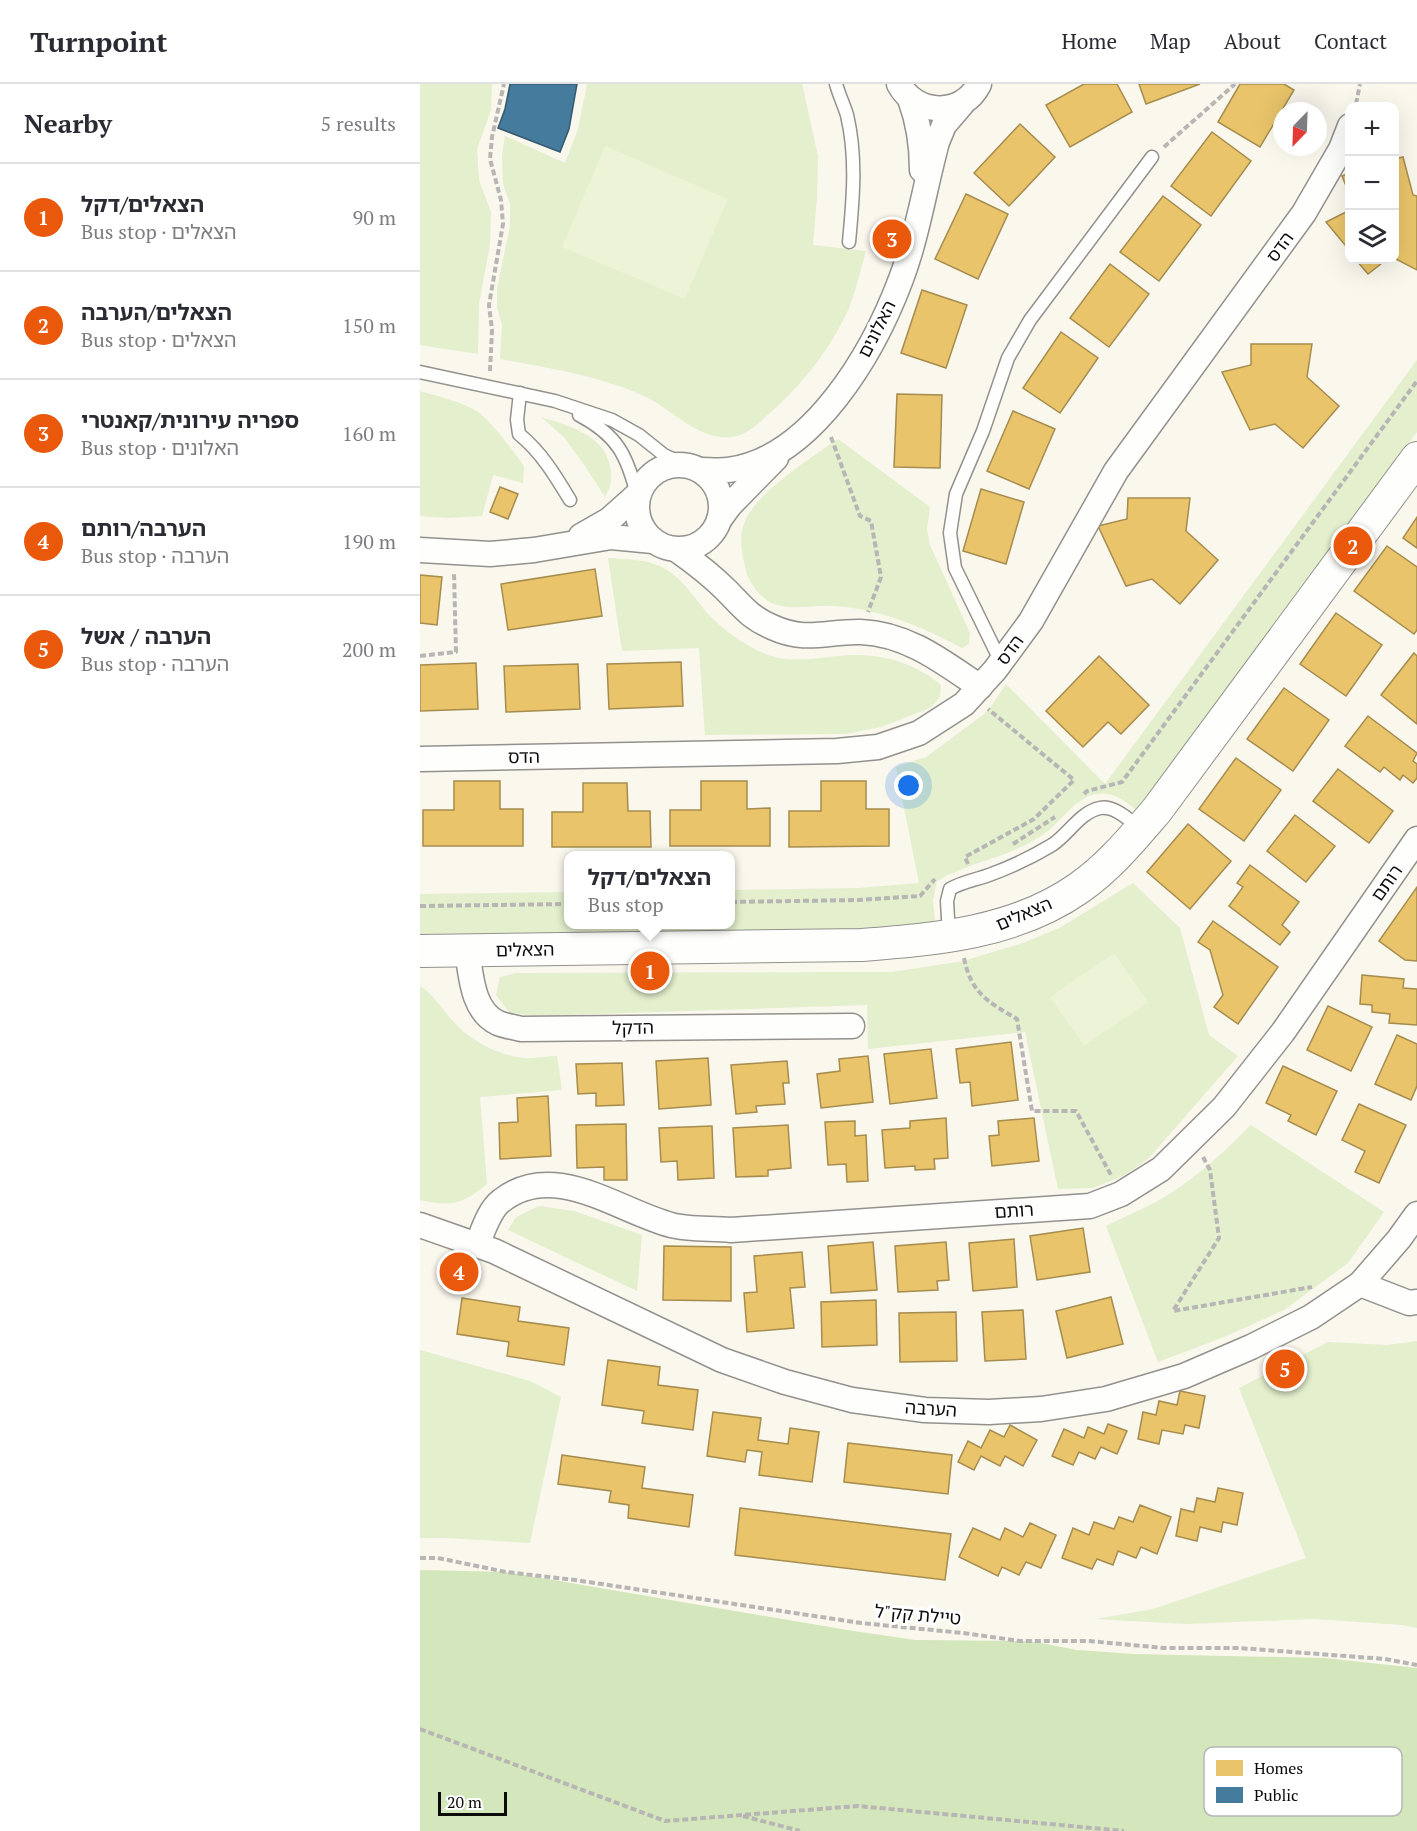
<!DOCTYPE html>
<meta charset="utf-8">
<style>
:root{--surface:#fff;--page:#f2f2f3;--text:#2b2b33;--muted:#7c7c81;--line:#e1e1e2;--accent:#ea580c}
body{margin:0;font-family:"PT Serif","Noto Sans Hebrew",serif;background:var(--page);color:var(--text)}
.controls{position:absolute;right:18px;top:18px;display:grid;overflow:hidden;border-radius:12px;box-shadow:0 6px 24px #0002}
.controls button{width:54px;height:54px;display:grid;place-items:center;padding:0;border:0;border-bottom:2px solid var(--line);background:var(--surface);color:var(--text);font:30px sans-serif}
.compass{position:absolute;left:853px;top:18px;width:54px;height:54px;border-radius:50%;background:var(--surface);box-shadow:0 6px 24px #0002;rotate:203deg}
.scale{position:absolute;left:18px;bottom:15px;width:69px;box-sizing:border-box;padding-left:6px;border:3px solid #0b0b0b;border-top:0;font-size:16px;line-height:21px;white-space:nowrap;color:#0b0b0b;-webkit-text-stroke:4px #fff;paint-order:stroke}
.you{position:absolute;left:489px;top:702px;width:21px;height:21px;margin:-15px;border:4px solid #fff;border-radius:50%;background:#1a73e8;box-shadow:0 0 0 9px #1a73e833}
.badge{display:grid;place-items:center;width:39px;height:39px;border-radius:50%;background:var(--accent);color:#fff;font-size:20px;font-weight:700}
.pin{position:absolute;translate:-50% -50%;border:3px solid #fff;box-shadow:0 2px 6px #0006}
.popup{position:absolute;left:144px;top:767px;width:171px;height:78px;box-sizing:border-box;display:grid;place-content:center;border-radius:12px;background:var(--surface);filter:drop-shadow(0 2px 4px #0005);font-size:20px;white-space:nowrap;color:var(--muted)}
.popup b{font-size:22px;color:var(--text)}
.popup::after{content:'';position:absolute;left:50%;top:100%;margin-left:-12px;border:12px solid transparent;border-top-color:var(--surface)}
.list{margin:0;padding:0;list-style:none}
h2{display:flex;justify-content:space-between;align-items:center;height:78px;margin:0;padding:0 24px;font-size:26px}
h2 small{font-size:20px;font-weight:400;color:var(--muted)}
.list li{display:grid;grid-template-columns:39px 1fr auto;gap:18px;align-items:center;box-sizing:border-box;height:108px;padding:0 24px;border-top:2px solid var(--line)}
.list b{display:block;font-size:22px;white-space:nowrap}
.list p{margin:0;font-size:20px;white-space:nowrap;color:var(--muted)}
.list em{font-size:20px;font-style:normal;color:var(--muted)}
.icon{flex:none;width:33px;height:33px;fill:none;stroke:currentColor;stroke-width:2;stroke-linecap:round;stroke-linejoin:round}
.map{position:relative;flex:none;width:997px;height:1747px;overflow:hidden}
header{display:flex;align-items:center;gap:36px;box-sizing:border-box;height:84px;padding:0 30px;background:var(--surface);border-bottom:2px solid var(--line)}
header strong{font-size:28px}
nav{display:flex;gap:33px;margin-inline-start:auto;font-size:21px}
main{display:flex}
aside{flex:1;background:var(--surface)}
.map>svg:first-child{display:block}
.green{fill:#e3efcd}
.forest{fill:#d4e6bb}
.pitch{fill:#edf3d7}
.homes{fill:#e9c46a;stroke:#a68c4e;stroke-width:1.5}
.public{fill:#457b9d;stroke:#345971;stroke-width:1.5}
.lines{fill:none;stroke-linecap:round;stroke-linejoin:round}
.service-casing{stroke:#93918d;stroke-width:15}
.minor-casing{stroke:#93918d;stroke-width:27}
.tertiary-casing{stroke:#93918d;stroke-width:34}
.path{stroke:#b7b6b5;stroke-width:4;stroke-dasharray:6 3;stroke-linecap:butt}
.service{stroke:#fefefc;stroke-width:12}
.minor{stroke:#fefefc;stroke-width:24}
.tertiary{stroke:#fefefc;stroke-width:32}
.labels{text-anchor:middle;stroke-width:6;stroke-linejoin:round;paint-order:stroke}
.street-label{font-size:18px;fill:#0b0b0b;stroke:#fff}
.key{fill:#fff;stroke:#b6b6b6;stroke-width:1.5}
.key-label{font-size:16px;fill:#0b0b0b}
</style>
<header>
<strong>Turnpoint</strong>
<nav><a>Home</a><a>Map</a><a>About</a><a>Contact</a></nav>
</header>
<main>
<aside>
<h2>Nearby<small>5 results</small></h2>
<ul class="list">
<li><span class="badge">1</span><div><b>הצאלים/דקל</b><p>Bus stop · הצאלים</p></div><em>90 m</em></li>
<li><span class="badge">2</span><div><b>הצאלים/הערבה</b><p>Bus stop · הצאלים</p></div><em>150 m</em></li>
<li><span class="badge">3</span><div><b>ספריה עירונית/קאנטרי</b><p>Bus stop · האלונים</p></div><em>160 m</em></li>
<li><span class="badge">4</span><div><b>הערבה/רותם</b><p>Bus stop · הערבה</p></div><em>190 m</em></li>
<li><span class="badge">5</span><div><b>הערבה / אשל</b><p>Bus stop · הערבה</p></div><em>200 m</em></li>
</ul>
</aside>
<div class="map">
<svg width="997" height="1747" viewBox="0 0 997 1747">
<rect width="100%" height="100%" fill="#faf7ed"/>
<g class="green">
<path d="M0,0H72L71,26L57,65L59,96L71,128L70,160L59,220L58,270L0,261Z"/>
<path d="M167,0H382L398,72L397,113L393,161L446,167C441,185 436,206 429,224C411,264 383,300 350,329C339,339 327,351 312,353C279,357 253,326 226,313C183,292 128,284 80,275L82,241L77,224V204L90,142V120L83,100L82,72L85,52L145,79L158,45Z"/>
<path d="M997,276V348L717,726C702,716 695,707 675,710C656,714 642,736 628,747C595,773 552,776 517,797L513,816L515,839L440,846L0,852V810L149,808V840H311V806L438,804L499,799L476,683L506,673L540,648L568,627L586,600L685,700Z"/>
<path d="M0,307C17,312 43,318 58,328C72,338 94,368 104,382L103,399L73,391L62,432L28,434L0,432Z"/>
<path d="M121,333C149,342 183,350 190,382C193,394 191,402 185,413L165,382L144,353Z"/>
<path d="M418,355L510,423L507,445L510,461L550,549L549,560L542,564C502,543 459,524 412,522C394,521 376,526 357,521C344,518 331,502 327,490C323,473 318,457 324,440C334,410 392,373 418,355Z"/>
<path d="M188,474C203,475 220,475 234,480C261,489 272,512 290,532C307,549 328,564 351,572C373,579 397,574 419,572C455,568 493,577 521,601L520,613L510,624L461,643L426,650L285,651L279,564L202,567Z"/>
<path d="M713,799L760,844L789,951L818,972L728,1075L705,1091L673,1104L638,1105L605,948L448,965L447,921L112,932L89,928L76,911L80,893L96,889L472,888L543,877L603,859L639,844Z"/>
<path d="M0,902C13,910 21,924 32,936C49,956 78,972 105,974C115,975 127,972 137,972L142,1006L60,1013L67,1100C43,1120 31,1123 0,1116Z"/>
<path d="M831,1041L964,1128L928,1179L864,1226L804,1253L738,1278L686,1142C712,1129 741,1118 764,1100C788,1083 810,1062 831,1041Z"/>
<path d="M119,1122L154,1127L222,1151L217,1207L88,1146L96,1133Z"/>
<path d="M997,1257V1544L983,1541L893,1535L766,1540L676,1535L733,1525L886,1474L819,1304L908,1258L967,1261Z"/>
<path d="M0,1266L110,1297L141,1313L110,1459L26,1454H0Z"/>
</g>
<path class="forest" d="M0,1486L86,1488L427,1546L495,1556L610,1557L657,1566L714,1570L905,1574L997,1584V1747H0Z"/>
<g class="pitch">
<path d="M185,62L308,115L265,215L142,163Z"/>
<path d="M694,869L728,918L664,962L630,913Z"/>
</g>
<g class="homes">
<path d="M664,0H697L712,28L650,63L626,21Z"/>
<path d="M719,0H780L726,20Z"/>
<path d="M820,0H864L874,6L840,63L798,38Z"/>
<path d="M600,40L635,73L589,122L554,89Z"/>
<path d="M792,48L831,77L791,132L751,102Z"/>
<path d="M983,73L993,111L997,112V186L974,174V75Z"/>
<path d="M930,89V112L922,92Z"/>
<path d="M546,110L588,130L558,195L515,175Z"/>
<path d="M743,112L781,141L739,197L700,168Z"/>
<path d="M930,126V167L906,138Z"/>
<path d="M936,176H966L948,190Z"/>
<path d="M690,180L729,210L689,263L650,234Z"/>
<path d="M502,206L547,221L526,284L481,269Z"/>
<path d="M641,248L678,274L640,329L603,304Z"/>
<path d="M831,260H892L887,293L919,322L883,364L855,340L830,346L802,288L831,281Z"/>
<path d="M477,310L522,311L520,384L474,383Z"/>
<path d="M593,327L635,345L609,405L567,387Z"/>
<path d="M80,403L98,410L88,435L70,428Z"/>
<path d="M561,405L604,418L586,480L543,467Z"/>
<path d="M708,414H770L766,447L798,476L760,520L732,495L706,502L678,442L707,435Z"/>
<path d="M997,433V464L983,454Z"/>
<path d="M967,462L997,483V546L994,550L934,507Z"/>
<path d="M175,485L182,532L88,546L81,500Z"/>
<path d="M0,491L22,493L17,541L0,539Z"/>
<path d="M916,529L962,561L926,612L880,580Z"/>
<path d="M994,569L997,572V640L961,611Z"/>
<path d="M679,572L729,621L701,650L688,638L663,663L626,627Z"/>
<path d="M261,578L263,622L189,625L187,580Z"/>
<path d="M56,579L58,625L0,627V581Z"/>
<path d="M158,580L160,625L86,628L84,582Z"/>
<path d="M864,604L909,636L873,687L827,655Z"/>
<path d="M948,632L997,669L993,677L997,680V694L993,699L983,691L980,696L964,683L960,688L925,662Z"/>
<path d="M816,674L861,706L824,757L779,725Z"/>
<path d="M918,685L973,727L949,759L893,717Z"/>
<path d="M34,697H80V725H103V762H3V726H34Z"/>
<path d="M281,697H327V725L350,724V762H250V726H281Z"/>
<path d="M401,697H446V725H469V762L369,763V727H401Z"/>
<path d="M163,699H207L208,727H230L231,763H132V728H163Z"/>
<path d="M875,731L915,762L886,798L847,767Z"/>
<path d="M768,740L811,777L770,825L727,788Z"/>
<path d="M830,781L879,818L862,841L870,848L860,861L809,822L823,803L817,799Z"/>
<path d="M997,803V877L985,876L959,857Z"/>
<path d="M793,837L858,883L818,940L794,923L803,911L790,866L778,858Z"/>
<path d="M942,891L984,895L983,904L997,905V941L969,939L970,930L952,928V921L940,920Z"/>
<path d="M908,922L952,943L931,987L887,966Z"/>
<path d="M977,951L997,960V1002L991,1016L955,1000Z"/>
<path d="M591,958L598,1016L552,1022L550,998L540,999L536,965Z"/>
<path d="M511,965L517,1014L470,1020L464,970Z"/>
<path d="M448,972L453,1018L401,1024L397,990L420,987L419,975Z"/>
<path d="M288,974L291,1021L239,1025L236,977Z"/>
<path d="M367,977L369,999H363L365,1020L336,1022L337,1028L316,1030L311,981Z"/>
<path d="M202,979L204,1021L176,1022V1009L158,1010L156,980Z"/>
<path d="M863,982L917,1007L896,1051L868,1037L871,1031L846,1019Z"/>
<path d="M128,1012L131,1072L80,1075L79,1039L98,1038L97,1014Z"/>
<path d="M939,1020L986,1041L959,1099L935,1088L945,1067L922,1056Z"/>
<path d="M526,1034L528,1074L514,1075L515,1085L495,1086V1082L465,1084L462,1046L490,1044V1037Z"/>
<path d="M614,1034L619,1077L572,1082L569,1052L579,1051L578,1037Z"/>
<path d="M435,1037V1052L446,1051L448,1097L427,1098L426,1080L408,1081L405,1038Z"/>
<path d="M206,1040L207,1096H184V1083L157,1084L156,1041Z"/>
<path d="M368,1041L371,1084L348,1086V1092L316,1093L313,1044Z"/>
<path d="M292,1042L294,1094L258,1096L257,1077L241,1078L239,1044Z"/>
<path d="M663,1144L670,1188L617,1196L610,1152Z"/>
<path d="M594,1155L597,1203L553,1207L549,1159Z"/>
<path d="M453,1158L457,1206L411,1209L408,1162Z"/>
<path d="M526,1158L529,1196L517,1197L518,1206L478,1208L475,1162Z"/>
<path d="M244,1162L311,1163V1217L243,1216Z"/>
<path d="M382,1168L385,1203L370,1204L374,1244L327,1248L324,1209L337,1208L334,1172Z"/>
<path d="M691,1213L703,1260L647,1274L636,1227Z"/>
<path d="M42,1214L100,1223L98,1237L149,1244L144,1281L87,1272L89,1258L37,1250Z"/>
<path d="M456,1216L457,1261L402,1263L401,1218Z"/>
<path d="M603,1226L606,1275L565,1277L562,1228Z"/>
<path d="M536,1228L537,1277L480,1278L479,1229Z"/>
<path d="M188,1276L240,1283L238,1301L278,1306L273,1346L222,1339L224,1327L182,1321Z"/>
<path d="M760,1307L785,1312L779,1344L765,1341L763,1350L742,1346L739,1360L718,1355L723,1328L736,1331L739,1317L757,1321Z"/>
<path d="M293,1328L341,1334L338,1356L368,1360L370,1344L399,1348L392,1398L339,1391L342,1368L327,1366L325,1378L287,1372Z"/>
<path d="M688,1340L707,1347L697,1370L681,1363L675,1375L659,1368L653,1381L632,1372L644,1345L664,1354L668,1343L684,1350Z"/>
<path d="M590,1341L617,1356L603,1382L585,1372L580,1382L561,1372L554,1386L538,1378L548,1357L561,1364L570,1346L584,1353Z"/>
<path d="M428,1359L532,1371L528,1410L424,1398Z"/>
<path d="M142,1371L225,1383L222,1404L273,1411L269,1443L208,1434L209,1421L189,1418L191,1407L138,1400Z"/>
<path d="M798,1404L823,1409L817,1441L803,1438L801,1448L780,1443L777,1457L756,1452L761,1425L774,1428L777,1414L795,1418Z"/>
<path d="M720,1421L751,1433L737,1470L721,1463L716,1474L698,1467L693,1481L677,1475L672,1485L642,1474L653,1444L669,1451L674,1438L694,1445L699,1433L713,1438Z"/>
<path d="M320,1424L531,1450L525,1496L315,1471Z"/>
<path d="M610,1439L636,1451L621,1484L606,1478L599,1491L582,1483L578,1492L539,1473L553,1444L580,1456L585,1444L603,1453Z"/>
</g>
<path class="public" d="M90,0H157L149,45L140,68L78,44L85,25Z"/>
<g class="lines">
<g class="service-casing">
<g id="service">
<path d="M416,0C419,11 424,21 427,31C437,73 433,116 429,158"/>
<path d="M0,288L135,317L192,336L219,351L244,371L268,382"/>
<path d="M100,309L97,336L99,350C121,368 135,391 150,416"/>
<path d="M159,331C197,351 207,371 217,411"/>
<path d="M581,578L535,484L530,449L536,410L563,347L588,274L610,236L732,73"/>
<path d="M529,852L527,817L530,805C542,798 555,796 569,791C591,783 612,773 632,761C648,751 660,728 680,724C694,721 709,736 720,744"/>
</g>
</g>
<g class="minor-casing">
<g id="minor">
<path d="M479,0C496,32 543,33 559,0"/>
<path d="M490,15C499,39 502,60 502,86"/>
<circle cx="259" cy="423" r="42"/>
<path d="M280,386C289,386 299,387 308,386C393,375 454,267 481,195C497,153 505,102 517,58L524,41L542,20"/>
<path d="M299,436L310,421L356,374"/>
<path d="M161,452L189,436L217,411"/>
<path d="M0,466L70,470L114,466L191,453L233,457"/>
<path d="M257,466C274,478 291,491 306,506C322,522 329,533 352,543C387,559 407,547 441,548C488,550 523,578 560,603"/>
<path d="M0,675L417,667L458,663L499,649L544,620L575,586L611,537L696,387L884,129L921,65L930,42"/>
<path d="M47,866C51,891 52,927 78,939C85,942 94,943 101,945L432,942"/>
<path d="M0,1141L74,1167L302,1276L365,1298L432,1316L505,1326L569,1328L621,1325L686,1315L764,1292L831,1263L891,1233L940,1200L979,1155L997,1130"/>
<path d="M57,1161C63,1147 69,1126 81,1117C134,1075 198,1127 251,1141C269,1146 292,1144 311,1146L670,1122L701,1110L741,1085L804,1023L863,948L997,755"/>
<path d="M940,1200L989,1219L997,1218"/>
</g>
</g>
<g class="tertiary-casing">
<path id="tertiary" d="M0,867L441,861C517,855 595,849 659,804C690,782 713,754 737,726L997,374"/>
</g>
<g class="path">
<path d="M936,20L940,0"/>
<path d="M744,63L815,0"/>
<path d="M70,287L72,246L69,221L83,140L81,116L70,75L72,53L84,0"/>
<path d="M411,353L440,432L451,437L461,493L448,528"/>
<path d="M0,572L36,568L34,489"/>
<path d="M664,710L667,707L702,698L997,297"/>
<path d="M593,760L635,733"/>
<path d="M548,780L545,773L614,735L654,696L568,625"/>
<path d="M311,818L438,816L500,812L515,795"/>
<path d="M0,822L149,820"/>
<path d="M544,874C551,909 568,918 597,935L612,1027H656L691,1091"/>
<path d="M783,1073L790,1086L799,1154L753,1227L892,1203"/>
<path d="M0,1474H18L86,1488L155,1496L441,1539L543,1549L600,1557H669L744,1564H819L965,1575L997,1581"/>
<path d="M0,1645L245,1737L438,1722L704,1747"/>
<path d="M323,1732L380,1747"/>
</g>
<use href="#service" class="service"/>
<use href="#minor" class="minor"/>
<use href="#tertiary" class="tertiary"/>
</g>
<g class="labels">
<g class="street-label">
<text transform="translate(860 163) rotate(-54)" y="6">הדס</text>
<text transform="translate(457 245) rotate(-63)" y="6">האלונים</text>
<text transform="translate(590 566) rotate(-54)" y="6">הדס</text>
<text transform="translate(104 673) rotate(-1)" y="6">הדס</text>
<text transform="translate(967 799) rotate(-55)" y="6">רותם</text>
<text transform="translate(604 830) rotate(-23)" y="6">הצאלים</text>
<text transform="translate(105 866) rotate(-1)" y="6">הצאלים</text>
<text transform="translate(213 944) rotate(-1)" y="6">הדקל</text>
<text transform="translate(594 1127) rotate(-4)" y="6">רותם</text>
<text transform="translate(511 1325) rotate(4)" y="6">הערבה</text>
<text transform="translate(498 1531) rotate(5)" y="6">טיילת קק"ל</text>
</g>
</g>
<rect x="784" y="1663" width="198" height="69" rx="9" class="key"/>
<rect x="796" y="1676" width="27" height="16" fill="#e9c46a"/>
<rect x="796" y="1703" width="27" height="16" fill="#457b9d"/>
<g class="key-label">
<text x="834" y="1690">Homes</text>
<text x="834" y="1717">Public</text>
</g>
</svg>
<div class="controls">
<button>+</button>
<button>−</button>
<button><svg class="icon" aria-label="layers" viewBox="0 0 24 24"><path d="M12 4l9 5-9 5-9-5zM3 14l9 5 9-5"/></svg></button>
</div>
<svg class="compass" viewBox="-18 -18 36 36"><path d="M0-13l5 13h-10z" fill="#e53935"/><path d="M0 13l5-13h-10z" fill="#7c7c81"/></svg>
<div class="scale">20 m</div>
<div class="you"></div>
<div class="pin badge" style="left:230px;top:887px">1</div>
<div class="popup"><b>הצאלים/דקל</b>Bus stop</div>
<div class="pin badge" style="left:933px;top:462px">2</div>
<div class="pin badge" style="left:472px;top:155px">3</div>
<div class="pin badge" style="left:39px;top:1188px">4</div>
<div class="pin badge" style="left:865px;top:1285px">5</div>
</div>
</main>
